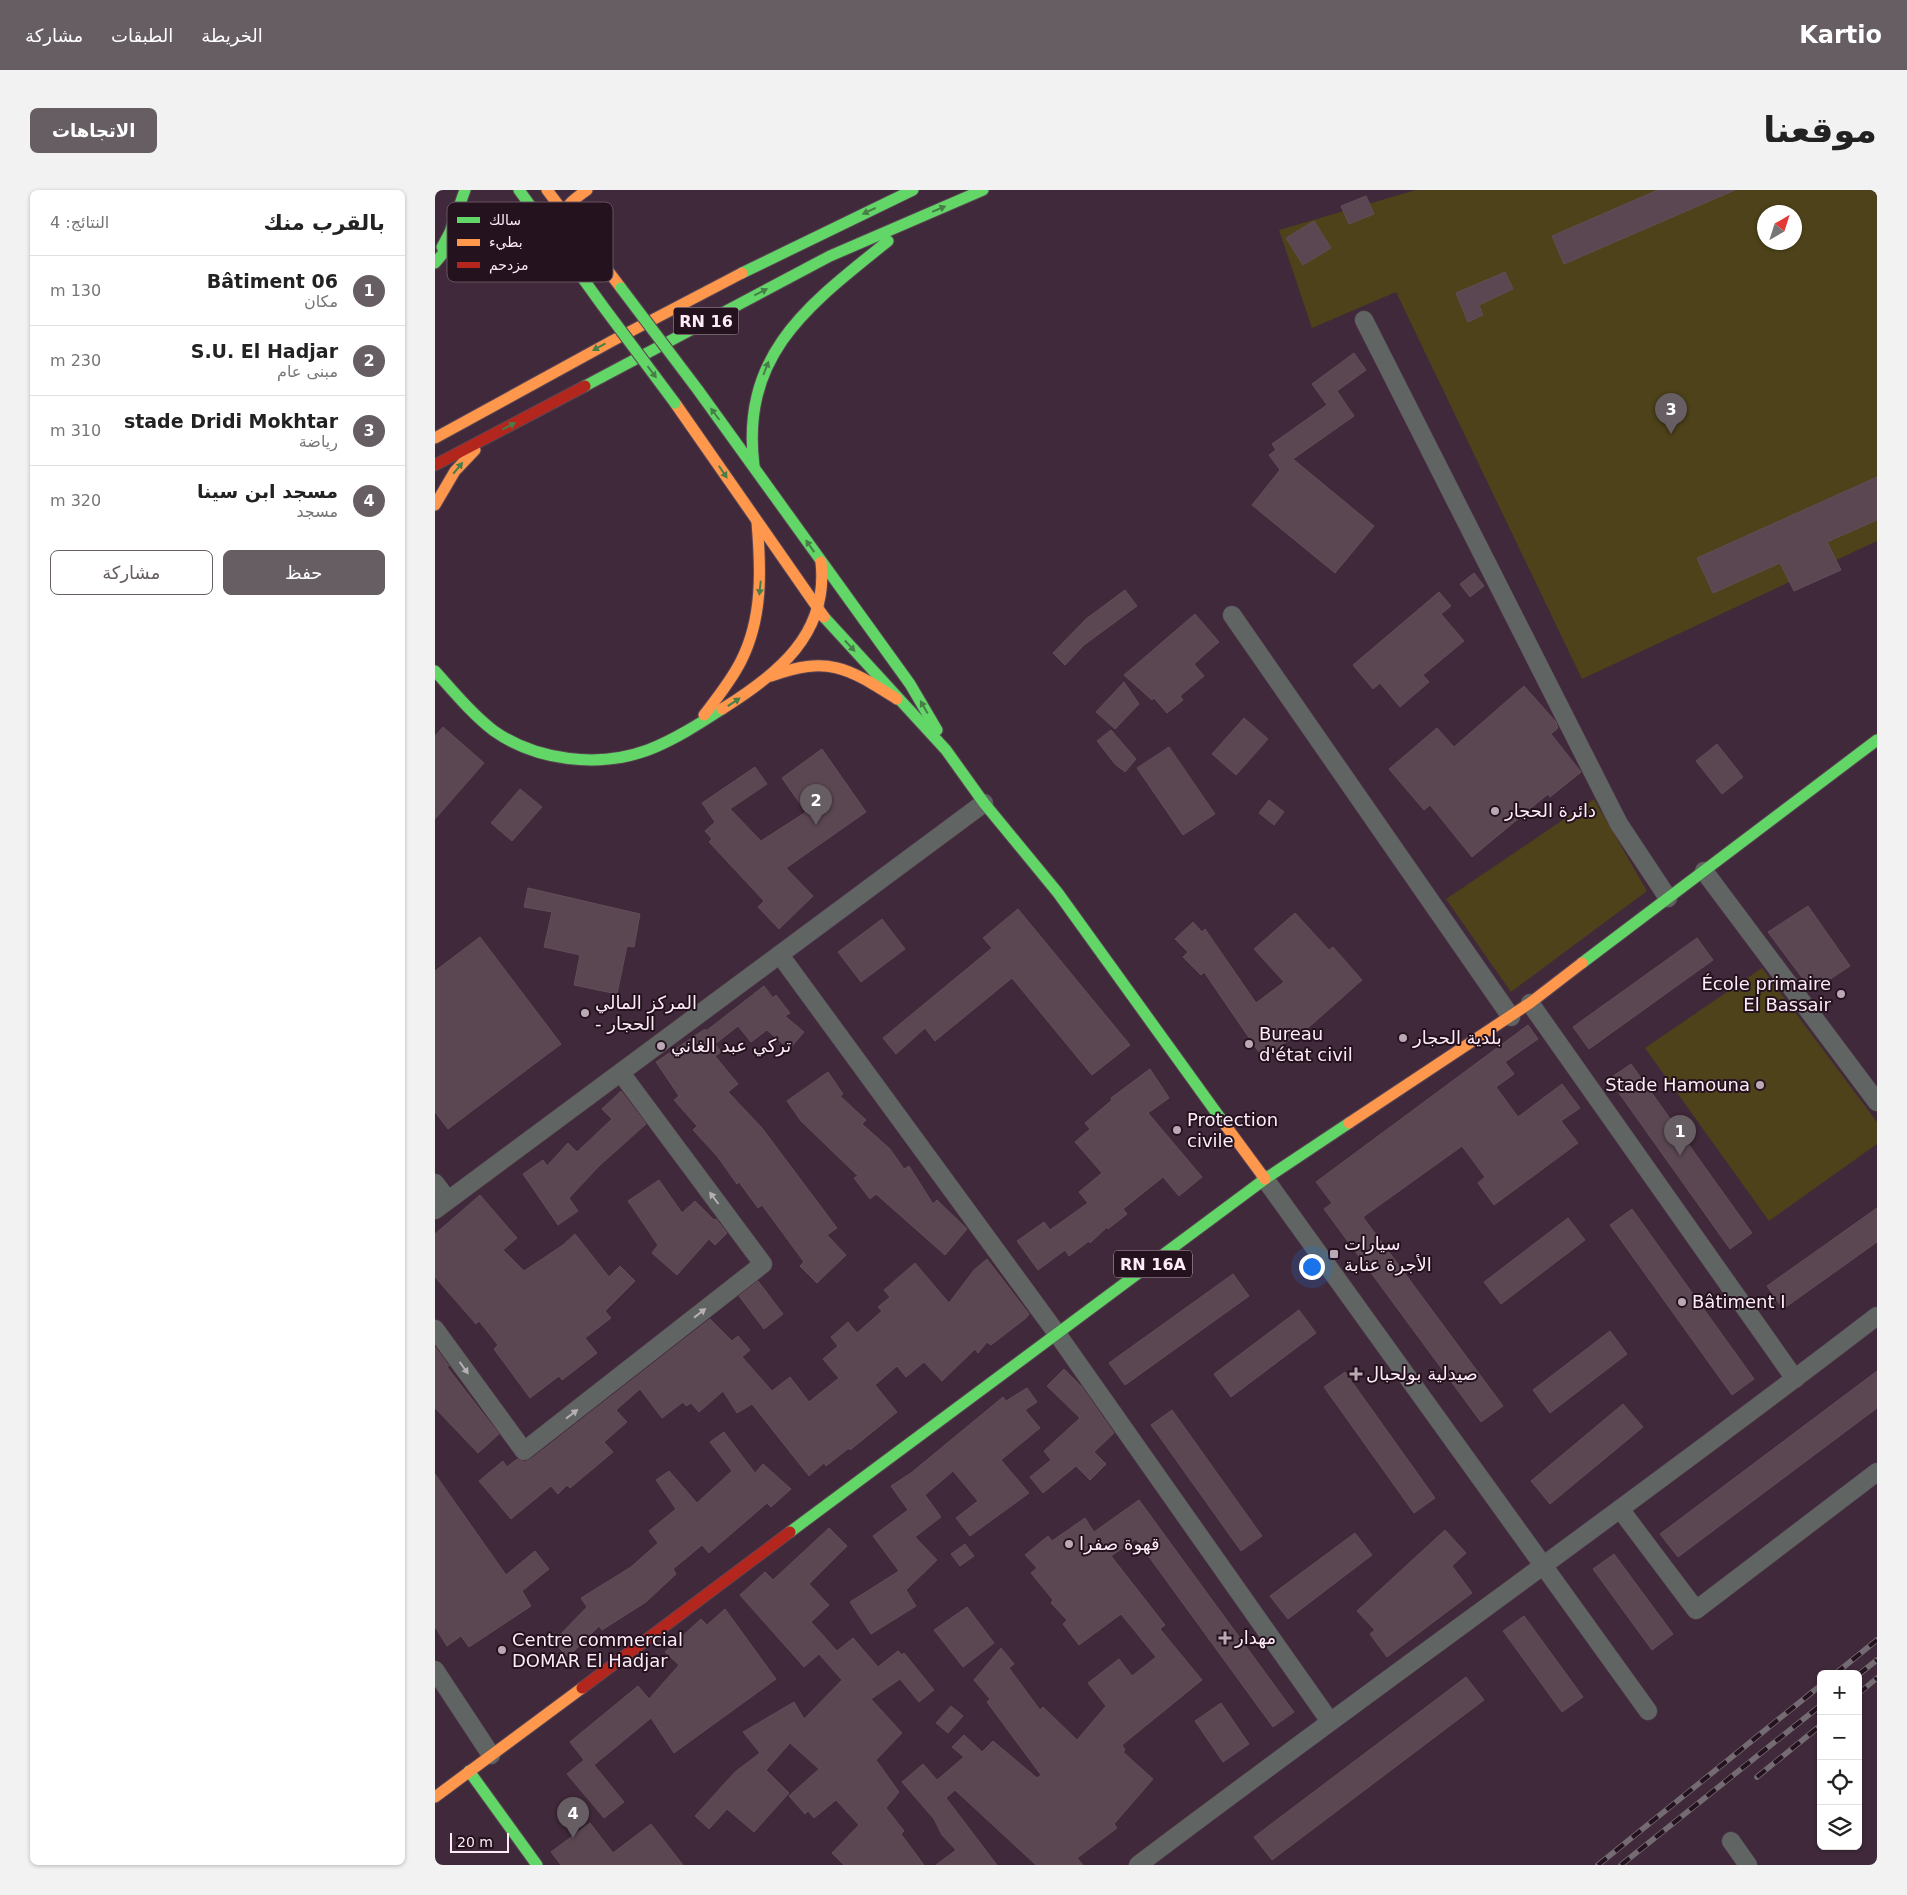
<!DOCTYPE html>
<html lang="ar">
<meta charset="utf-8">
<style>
:root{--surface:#fff;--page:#f2f2f2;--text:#222;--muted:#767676;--line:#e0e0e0;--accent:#675e64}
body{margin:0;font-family:"DejaVu Sans",Vazirmatn,sans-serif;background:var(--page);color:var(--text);direction:rtl}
.controls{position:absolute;right:15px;bottom:15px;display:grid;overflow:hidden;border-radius:8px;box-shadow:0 1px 4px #0004}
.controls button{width:45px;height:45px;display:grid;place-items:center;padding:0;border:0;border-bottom:1px solid var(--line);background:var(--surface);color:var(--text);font:25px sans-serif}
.compass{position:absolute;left:1322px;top:15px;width:45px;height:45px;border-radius:50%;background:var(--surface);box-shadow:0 1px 4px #0004;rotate:39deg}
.scale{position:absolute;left:15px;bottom:12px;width:59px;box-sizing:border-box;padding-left:5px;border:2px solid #fdecf7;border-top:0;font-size:14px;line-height:18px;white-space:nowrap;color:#fdecf7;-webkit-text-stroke:4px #25121f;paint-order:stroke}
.you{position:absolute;left:876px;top:1076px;width:18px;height:18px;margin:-12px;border:4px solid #fff;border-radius:50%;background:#1a73e8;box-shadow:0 0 0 8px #1a73e833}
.badge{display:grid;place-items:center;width:32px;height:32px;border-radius:50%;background:var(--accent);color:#fff;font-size:16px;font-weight:700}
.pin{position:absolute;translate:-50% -41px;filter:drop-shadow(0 1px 2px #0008)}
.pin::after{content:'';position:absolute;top:26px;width:18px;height:15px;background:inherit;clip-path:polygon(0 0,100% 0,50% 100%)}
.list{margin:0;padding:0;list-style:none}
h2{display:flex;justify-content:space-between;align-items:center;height:65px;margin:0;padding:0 20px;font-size:21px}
h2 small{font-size:16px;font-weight:400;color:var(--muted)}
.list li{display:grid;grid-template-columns:32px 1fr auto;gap:15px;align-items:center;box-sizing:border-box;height:70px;padding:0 20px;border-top:1px solid var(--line)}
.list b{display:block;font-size:19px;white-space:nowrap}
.list p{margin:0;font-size:16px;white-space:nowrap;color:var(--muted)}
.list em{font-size:16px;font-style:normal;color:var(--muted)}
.actions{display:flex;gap:10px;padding:15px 20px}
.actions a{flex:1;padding:11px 0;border:1px solid var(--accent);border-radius:8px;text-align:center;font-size:18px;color:var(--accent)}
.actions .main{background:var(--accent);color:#fff}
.icon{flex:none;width:28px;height:28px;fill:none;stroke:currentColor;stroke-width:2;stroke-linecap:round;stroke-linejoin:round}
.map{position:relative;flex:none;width:1442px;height:1675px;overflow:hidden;direction:ltr;border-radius:8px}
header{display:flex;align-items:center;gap:30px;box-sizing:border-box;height:70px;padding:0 25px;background:var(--accent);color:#fff}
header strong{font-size:24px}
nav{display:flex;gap:28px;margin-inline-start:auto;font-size:18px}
.intro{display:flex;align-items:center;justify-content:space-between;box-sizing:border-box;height:120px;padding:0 30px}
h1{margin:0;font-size:35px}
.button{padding:12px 22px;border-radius:8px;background:var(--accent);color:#fff;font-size:18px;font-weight:700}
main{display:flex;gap:30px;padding:0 30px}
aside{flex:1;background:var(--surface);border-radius:8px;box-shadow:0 1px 4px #0004}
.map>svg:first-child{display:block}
.green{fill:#4d4219;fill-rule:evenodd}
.building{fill:#5b4752;stroke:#624d58}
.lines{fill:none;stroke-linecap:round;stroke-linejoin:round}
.street-casing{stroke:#594654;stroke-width:19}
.fast-casing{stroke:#594654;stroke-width:13}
.slow-casing{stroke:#594654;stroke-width:13}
.jam-casing{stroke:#594654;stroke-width:13}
.street{stroke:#606463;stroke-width:18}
.fast{stroke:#63d668;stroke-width:11}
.slow{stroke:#ff974d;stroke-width:11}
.jam{stroke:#b3261e;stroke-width:11}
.rail-casing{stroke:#746c72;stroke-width:5.5}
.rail{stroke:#25121f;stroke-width:4;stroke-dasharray:11;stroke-linecap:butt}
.fast-bridge-casing{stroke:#594654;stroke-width:13;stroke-linecap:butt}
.fast-bridge{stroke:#63d668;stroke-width:11}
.oneway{fill:#477e47}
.oneway2{fill:#b6afb4}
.poi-dot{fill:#bba8b5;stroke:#25121f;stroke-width:2}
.labels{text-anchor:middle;stroke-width:4;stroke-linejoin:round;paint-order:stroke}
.shield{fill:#25121f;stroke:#bcabb6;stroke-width:1}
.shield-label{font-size:16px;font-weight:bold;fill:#fdecf7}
.poi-label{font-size:18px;fill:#fdecf7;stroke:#25121f;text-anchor:start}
.key{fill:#25121f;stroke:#665360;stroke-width:1}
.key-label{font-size:14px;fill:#fdecf7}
</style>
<header>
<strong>Kartio</strong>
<nav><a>الخريطة</a><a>الطبقات</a><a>مشاركة</a></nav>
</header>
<div class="intro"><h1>موقعنا</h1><a class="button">الاتجاهات</a></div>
<main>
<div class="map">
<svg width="1442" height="1675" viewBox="0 0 1442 1675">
<rect width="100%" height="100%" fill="#40293a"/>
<g class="green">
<path d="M981,0H1442V351L1147,489L961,102L877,138L844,40ZM1330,22H1360V52H1330Z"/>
<path d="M1159,609L1212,701L1076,802L1011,709Z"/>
<path d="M1327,778L1442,932V954L1334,1031L1210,858Z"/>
</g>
<g class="building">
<path d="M1223,0H1300L1129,74L1117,46Z"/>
<path d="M931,6L939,24L914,34L906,16Z"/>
<path d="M879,31L896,58L868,75L851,48Z"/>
<path d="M1070,82L1078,99L1044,115L1048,125L1033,132L1021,103Z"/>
<path d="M919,163L931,180L902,201L919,226L858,269L939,336L900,383L817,315L845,280L834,265L841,260L837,254L892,215L877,194Z"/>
<path d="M1442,287V330L1392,352L1406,380L1359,401L1345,373L1278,403L1262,368Z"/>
<path d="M1039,383L1049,396L1035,407L1025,394Z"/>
<path d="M690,400L702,416L649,455L630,475L618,463L651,429Z"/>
<path d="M1004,402L1016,416L1006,424L1029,451L988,485L994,492L965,517L945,493L938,499L918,475Z"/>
<path d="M760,424L784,452L759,474L769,486L745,506L748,510L732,523L719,508L717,510L689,485Z"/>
<path d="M689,492L704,514L680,539L661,522Z"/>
<path d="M1089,496L1121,532L1123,538L1116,544L1146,582L1115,607L1113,604L1037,667L995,615L989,620L954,579L1002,538L1019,557Z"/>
<path d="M809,528L833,549L801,585L777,564Z"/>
<path d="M8,537L49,573L0,629V546Z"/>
<path d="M676,540L701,569L690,582L680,574L662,551Z"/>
<path d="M1282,554L1308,587L1287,604L1261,571Z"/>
<path d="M734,557L780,624L748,645L702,578Z"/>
<path d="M387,559L431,622L351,678L378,706L344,739L323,717L329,711L274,652L277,649L270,641L280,632L267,613L320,577L332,594L295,619L326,651L371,622L347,588Z"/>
<path d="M85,599L107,617L77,651L56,633Z"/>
<path d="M834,610L849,622L839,635L824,623Z"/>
<path d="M93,698L205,724L199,757L192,756L182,804L139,795L145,765L109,757L117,722L89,717Z"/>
<path d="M1373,716L1415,776L1377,801L1333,742Z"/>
<path d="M583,719L695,855L657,885L577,788L500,851L490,838L461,864L448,848L557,758L548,748Z"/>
<path d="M860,723L894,760L898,757L927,790L865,845L864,843L828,868L769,782L766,785L748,767L753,762L740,749L758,732L767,742L770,739L821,813L849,792L819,759Z"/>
<path d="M447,729L470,759L426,792L403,762Z"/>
<path d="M45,747L126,854L13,939L0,922V781Z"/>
<path d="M1262,748L1278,770L1154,859L1138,837Z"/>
<path d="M329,796L338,808L341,805L355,823L350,826L369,842L357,856L351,850L348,854L332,840L316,852L303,836L280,854L286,862L280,866L303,894L293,902L327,938L402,1038L392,1045L411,1065L382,1093L365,1076L369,1072L327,1015L323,1018L304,992L302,994L282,966L258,940L262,936L239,910L244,906L221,872L270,839L271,841Z"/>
<path d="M1093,835L1103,849L1070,872L1079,884L1061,897L1083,927L1127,894L1145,918L1126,931L1143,953L1059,1015L1043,993L1050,987L1027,956L928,1027L1068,1216L1046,1232L889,1019L897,1013L881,992Z"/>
<path d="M1196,874L1317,1043L1295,1059L1174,889Z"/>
<path d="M715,879L734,908L713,923L767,987L744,1006L728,987L688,1019L692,1024L673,1039L672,1037L655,1053L654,1051L634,1066L630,1060L603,1080L582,1051L609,1032L615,1040L653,1013L644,1002L667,983L640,952L655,939L650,933L677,910L676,908Z"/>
<path d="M393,882L408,904L405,906L431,930L427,934L455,959L469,979L474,976L498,1014L502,1010L532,1039L510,1065L441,1004L435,1009L419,988L423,986L366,931L352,911Z"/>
<path d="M186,901L211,934L164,976L134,1008L143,1021L123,1035L88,984L108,970L112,976L133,953L142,962L177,929L167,919Z"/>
<path d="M224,990L247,1023L260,1011L279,1030L281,1029L292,1043L280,1055L274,1049L242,1085L217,1063L223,1055L193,1011Z"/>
<path d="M45,1005L82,1048L68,1060L89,1081L128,1055L140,1044L174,1087L185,1076L200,1091L170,1121L176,1128L150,1148L162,1163L127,1190L124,1186L95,1208L59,1159L63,1155L44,1131L41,1134L0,1087V1044Z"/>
<path d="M1442,1018V1052L1348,1119L1332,1096Z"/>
<path d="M1197,1019L1319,1189L1297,1205L1175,1035Z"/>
<path d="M1133,1028L1150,1050L1066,1114L1049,1092Z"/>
<path d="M552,1069L594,1124L591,1128L556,1155L552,1152L543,1163L540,1159L507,1191L489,1172L471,1187L462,1176L440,1195L462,1222L415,1260L414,1258L391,1276L389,1273L374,1286L317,1214L302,1223L288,1201L264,1222L256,1213L251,1216L248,1212L227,1228L205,1199L181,1220L192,1232L169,1252L178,1262L135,1298L132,1295L123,1304L116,1296L76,1329L44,1291L68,1271L72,1277L82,1269L90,1272L96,1269L275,1129L297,1151L303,1146L315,1160L307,1167L337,1201L355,1187L374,1212L404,1188L388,1169L403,1156L396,1147L413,1132L422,1143L447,1121L443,1117L455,1107L449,1100L480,1073L514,1113L539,1080Z"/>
<path d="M798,1084L814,1106L690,1195L674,1173Z"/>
<path d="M323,1091L348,1124L329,1139L304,1106Z"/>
<path d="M864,1120L881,1143L796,1207L779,1184Z"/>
<path d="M1175,1141L1192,1164L1115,1223L1098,1200Z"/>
<path d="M0,1157L14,1176L12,1177L64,1244L43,1263L0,1218Z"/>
<path d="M629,1179L646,1196L679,1243L659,1262L671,1274L655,1290L641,1276L608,1303L595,1287L616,1270L609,1261L645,1228L612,1196Z"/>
<path d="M1442,1181V1218L1243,1367L1225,1344Z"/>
<path d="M910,1182L1000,1308L979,1323L889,1197Z"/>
<path d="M592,1198L602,1212L590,1220L605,1238L566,1270L594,1303L535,1346L521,1328L543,1311L518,1281L490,1305L506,1327L480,1347L502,1370L471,1400L481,1416L436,1444L415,1412L464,1381L438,1346L473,1320L456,1296L476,1283L568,1207L571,1211Z"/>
<path d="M1188,1214L1208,1237L1115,1314L1096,1291Z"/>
<path d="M737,1220L827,1346L806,1361L716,1235Z"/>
<path d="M289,1242L320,1283L328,1274L356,1299L336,1317L332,1313L274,1363L267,1355L238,1379L241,1384L211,1412L167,1440L164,1436L133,1467L118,1452L152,1417L146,1408L196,1377L223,1353L214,1341L241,1319L221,1290L234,1281L262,1313L297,1281L275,1252Z"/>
<path d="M0,1284L71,1385L100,1361L114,1379L87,1401L96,1416L34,1457L26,1446L12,1456L0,1437Z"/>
<path d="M704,1310L859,1522L838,1537L701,1349L676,1366L730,1435L725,1439L767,1490L687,1555L690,1560L688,1562L718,1589L679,1634L682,1638L642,1668L648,1675H601L520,1600L511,1608L562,1675H501L521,1660L507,1645L499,1629L467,1592L488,1574L502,1590L529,1567L517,1557L529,1545L547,1562L558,1551L602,1588L606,1585L552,1512L555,1509L539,1490L566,1458L579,1474L574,1478L605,1520L608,1517L642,1550L671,1516L653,1493L684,1469L697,1486L721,1467L686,1424L644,1455L628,1434L632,1430L616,1413L618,1410L596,1383L602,1378L590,1365L613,1346L617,1351L650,1328L659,1342Z"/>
<path d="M394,1338L412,1356L374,1394L394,1415L376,1432L402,1461L418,1448L443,1477L463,1461L467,1465L469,1463L499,1500L484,1512L465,1489L436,1509L467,1543L441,1570L464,1602L451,1618L469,1641L466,1644L489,1675H409L397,1663L424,1635L401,1610L379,1628L373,1621L370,1624L354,1606L384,1579L355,1553L331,1580L354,1603L319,1642L292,1619L274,1639L260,1626L300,1582L325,1563L308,1542L359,1512L369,1529L407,1490L384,1464L369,1477L305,1405L330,1382L338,1390Z"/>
<path d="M1010,1340L1031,1363L1017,1376L1037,1403L952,1467L935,1444L940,1440L922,1421Z"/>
<path d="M920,1343L937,1365L853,1429L835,1406Z"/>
<path d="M530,1354L539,1366L525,1376L516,1364Z"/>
<path d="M1179,1364L1238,1444L1217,1460L1158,1379Z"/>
<path d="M532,1417L559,1453L528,1477L499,1440Z"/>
<path d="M290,1419L341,1489L239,1563L216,1528L159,1575L189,1612L169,1628L132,1584L149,1570L135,1552L203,1496L214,1509L244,1475L230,1462L266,1429L272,1435Z"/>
<path d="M1089,1426L1148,1507L1127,1522L1068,1441Z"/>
<path d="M1031,1487L1049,1510L837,1670L819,1647Z"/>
<path d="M786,1513L814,1554L788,1572L760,1531Z"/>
<path d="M516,1516L528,1526L513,1543L501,1533Z"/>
<path d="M155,1633L178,1663L216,1634L248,1675H126L116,1662Z"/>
</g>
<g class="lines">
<g class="street-casing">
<g id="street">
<path d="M929,130L1184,634L1233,708"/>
<path d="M797,425L1076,827"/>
<path d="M1269,681L1442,912"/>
<path d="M345,765L623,1145L894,1530"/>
<path d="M1095,813L1360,1189"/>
<path d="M830,989L1213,1521"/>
<path d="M0,993L13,1010"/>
<path d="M0,1020L549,613"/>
<path d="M0,1139L89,1261L328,1074L186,883"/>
<path d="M1185,1319L1261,1420L1442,1282"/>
<path d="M0,1480L56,1565"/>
<path d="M1296,1651L1313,1675"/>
<path d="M703,1675C948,1490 1199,1313 1442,1126"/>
</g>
</g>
<g class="fast-casing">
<g id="fast">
<path d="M84,0L167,115"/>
<path d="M7,57L15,42L30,0"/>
<path d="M0,73L25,43L56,26L78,22L105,23L144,42"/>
<path d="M307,83L478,0"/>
<path d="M150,196L395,66L548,0"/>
<path d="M263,200L475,494L502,540"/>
<path d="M319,276C305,163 375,114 453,51"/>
<path d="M389,427L511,560L549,613L623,703L791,936"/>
<path d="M0,481C19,502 37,524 59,541C102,571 164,578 213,560C239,550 264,534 287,519"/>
<path d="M1147,773L1442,550"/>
<path d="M355,1342L830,989L914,933"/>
<path d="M34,1581L102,1675"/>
</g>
</g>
<g class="slow-casing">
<g id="slow">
<path d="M112,0L186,98"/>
<path d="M125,57C123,25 126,18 152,0"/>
<path d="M240,213L389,427"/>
<path d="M0,248L177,151L307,83"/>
<path d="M0,315L20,281L40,260"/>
<path d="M336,486C394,465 413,478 462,509"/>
<path d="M287,519C342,485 394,444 386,372"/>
<path d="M269,525C282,508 296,491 306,471C328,428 326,379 322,332"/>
<path d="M914,933L1095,813L1147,773"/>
<path d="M791,936L830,989"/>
<path d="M0,1607L147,1498"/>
</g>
</g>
<g class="jam-casing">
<g id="jam">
<path d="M0,275L150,196"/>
<path d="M147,1498L355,1342"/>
</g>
</g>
<use href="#street" class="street"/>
<use href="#fast" class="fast"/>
<use href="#slow" class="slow"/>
<use href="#jam" class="jam"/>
<g class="rail-casing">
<g id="rail">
<path d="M1400,1484L1442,1450"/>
<path d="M1423,1485L1442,1470"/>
<path d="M1423,1504L1442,1488"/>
<path d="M1322,1587L1386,1535"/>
<path d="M1163,1675L1386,1495"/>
<path d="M1186,1675L1386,1515"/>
</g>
</g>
<use href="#rail" class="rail"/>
<g class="fast-bridge-casing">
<g id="fast-bridge">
<path d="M186,98L263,200"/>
<path d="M167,115L240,213"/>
</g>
</g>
<use href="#fast-bridge" class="fast-bridge"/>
</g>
<defs><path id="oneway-solid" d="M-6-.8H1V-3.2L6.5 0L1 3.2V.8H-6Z" transform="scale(1.25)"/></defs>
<g class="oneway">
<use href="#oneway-solid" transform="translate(504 19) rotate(-23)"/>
<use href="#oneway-solid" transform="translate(434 21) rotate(155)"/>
<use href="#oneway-solid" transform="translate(326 102) rotate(-27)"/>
<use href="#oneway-solid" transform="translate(164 157) rotate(151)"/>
<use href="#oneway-solid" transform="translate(331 178) rotate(-69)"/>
<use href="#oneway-solid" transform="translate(217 182) rotate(53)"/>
<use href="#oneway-solid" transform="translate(280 224) rotate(-127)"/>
<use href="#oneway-solid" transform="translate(74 236) rotate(-28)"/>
<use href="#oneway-solid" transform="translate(23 278) rotate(-50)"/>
<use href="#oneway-solid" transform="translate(288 282) rotate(56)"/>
<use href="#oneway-solid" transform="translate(375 356) rotate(-125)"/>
<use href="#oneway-solid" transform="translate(325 398) rotate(96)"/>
<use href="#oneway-solid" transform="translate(415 456) rotate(47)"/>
<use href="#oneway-solid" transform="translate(299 512) rotate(-33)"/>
<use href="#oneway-solid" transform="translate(489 517) rotate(-120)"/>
</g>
<g class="oneway2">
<use href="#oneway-solid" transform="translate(279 1008) rotate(-127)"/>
<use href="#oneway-solid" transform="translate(265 1123) rotate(-38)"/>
<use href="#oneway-solid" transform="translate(29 1178) rotate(54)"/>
<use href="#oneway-solid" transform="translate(137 1224) rotate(-38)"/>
</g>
<g class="poi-dot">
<circle cx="1060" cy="621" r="5"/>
<circle cx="1406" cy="804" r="5"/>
<circle cx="150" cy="823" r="5"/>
<circle cx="968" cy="848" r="5"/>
<circle cx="814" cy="854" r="5"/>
<circle cx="226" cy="856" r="5"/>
<circle cx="1325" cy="895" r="5"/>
<circle cx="742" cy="940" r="5"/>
<rect x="894" y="1059" width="10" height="10" rx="2.5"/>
<circle cx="1247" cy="1112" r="5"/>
<path d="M918.5 1176.5h5v5h5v5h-5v5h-5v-5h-5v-5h5z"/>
<circle cx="634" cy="1354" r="5"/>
<path d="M787.5 1440.5h5v5h5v5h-5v5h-5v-5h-5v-5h5z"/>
<circle cx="67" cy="1460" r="5"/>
</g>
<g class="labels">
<g class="shield">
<rect x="238.5" y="117.5" width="65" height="27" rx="4"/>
<rect x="679" y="1060.5" width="78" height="27" rx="4"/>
</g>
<g class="shield-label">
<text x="271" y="137">RN 16</text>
<text x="718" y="1080">RN 16A</text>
</g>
<g class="poi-label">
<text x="1070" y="627">دائرة الحجار</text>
<text x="1396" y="800" text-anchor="end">École primaire<tspan x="1396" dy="21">El Bassair</tspan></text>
<text x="160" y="819">المركز المالي<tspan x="160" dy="21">- الحجار</tspan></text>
<text x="824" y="850">Bureau<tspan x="824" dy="21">d'état civil</tspan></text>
<text x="978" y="854">بلدية الحجار</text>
<text x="236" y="862">تركي عبد الغاني</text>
<text x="1315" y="901" text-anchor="end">Stade Hamouna</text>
<text x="752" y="936">Protection<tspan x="752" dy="21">civile</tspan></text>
<text x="909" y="1060">سيارات<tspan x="909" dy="21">الأجرة عنابة</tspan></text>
<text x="1257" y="1118">Bâtiment I</text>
<text x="931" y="1190">صيدلية بولحبال</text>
<text x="644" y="1360">قهوة صفرا</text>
<text x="800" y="1454">مهدار</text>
<text x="77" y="1456">Centre commercial<tspan x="77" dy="21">DOMAR El Hadjar</tspan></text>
</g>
</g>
<rect x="12" y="12" width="166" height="80" rx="8" class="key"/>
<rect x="22" y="27" width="23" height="6" fill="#63d668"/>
<rect x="22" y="49" width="23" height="7" fill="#ff974d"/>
<rect x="22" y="72" width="23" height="6" fill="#b3261e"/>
<g class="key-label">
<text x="54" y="35">سالك</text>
<text x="54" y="57">بطيء</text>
<text x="54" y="80">مزدحم</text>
</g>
</svg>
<div class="controls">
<button>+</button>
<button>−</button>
<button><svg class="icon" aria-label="locate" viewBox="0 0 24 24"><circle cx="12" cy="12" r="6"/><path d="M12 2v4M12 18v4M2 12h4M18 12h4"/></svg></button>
<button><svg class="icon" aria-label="layers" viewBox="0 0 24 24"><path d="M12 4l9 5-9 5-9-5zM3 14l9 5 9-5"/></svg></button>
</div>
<svg class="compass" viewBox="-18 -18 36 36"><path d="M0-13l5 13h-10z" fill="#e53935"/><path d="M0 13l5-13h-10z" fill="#767676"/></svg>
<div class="scale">20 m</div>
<div class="you"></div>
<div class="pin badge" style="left:1245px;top:966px">1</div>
<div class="pin badge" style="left:381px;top:635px">2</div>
<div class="pin badge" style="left:1236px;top:244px">3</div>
<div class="pin badge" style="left:138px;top:1648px">4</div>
</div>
<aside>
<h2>بالقرب منك<small>النتائج: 4</small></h2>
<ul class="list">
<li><span class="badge">1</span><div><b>Bâtiment 06</b><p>مكان</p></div><em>130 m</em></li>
<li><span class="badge">2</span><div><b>S.U. El Hadjar</b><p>مبنى عام</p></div><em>230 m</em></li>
<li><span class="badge">3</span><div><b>stade Dridi Mokhtar</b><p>رياضة</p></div><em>310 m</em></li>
<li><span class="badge">4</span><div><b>مسجد ابن سينا</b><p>مسجد</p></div><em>320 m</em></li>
</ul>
<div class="actions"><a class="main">حفظ</a><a>مشاركة</a></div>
</aside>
</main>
